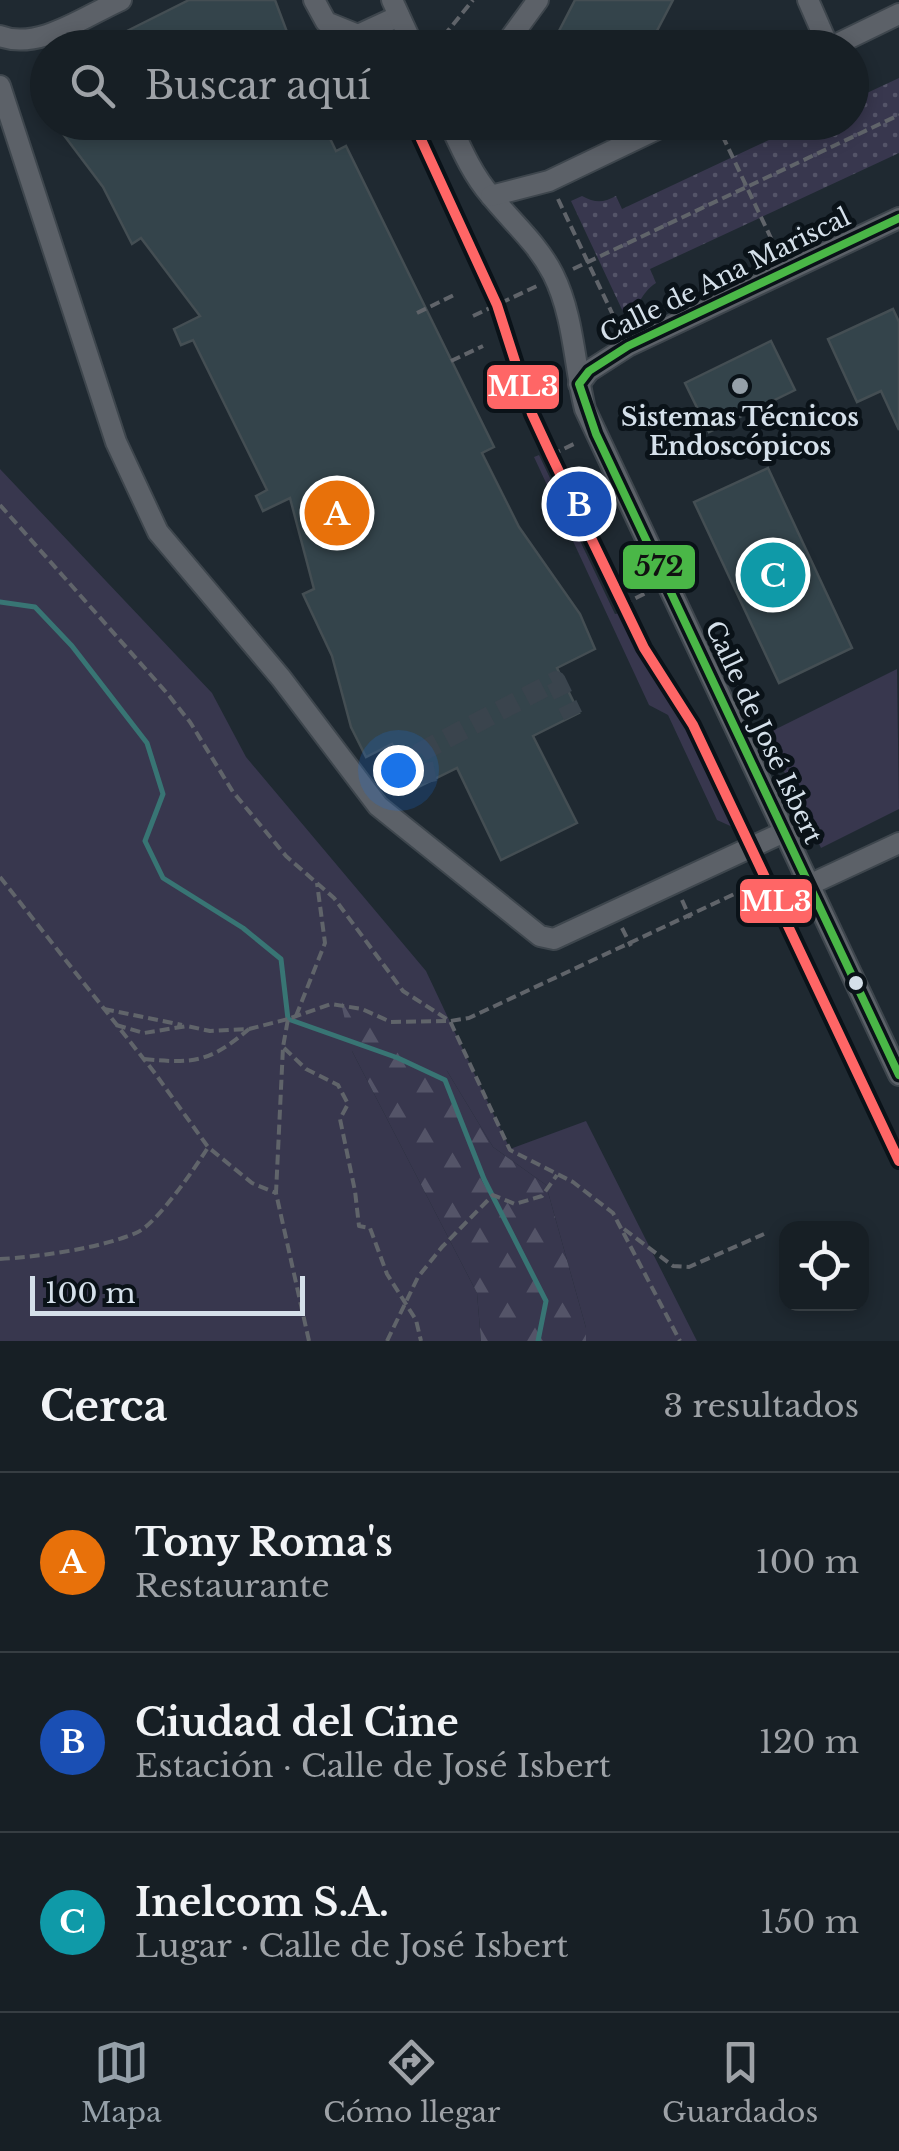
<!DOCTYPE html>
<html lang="es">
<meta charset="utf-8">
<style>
:root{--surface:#171f25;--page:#242c32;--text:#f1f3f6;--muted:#9ea2a7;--line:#363d42;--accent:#95a0a9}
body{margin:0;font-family:"Libre Baskerville",serif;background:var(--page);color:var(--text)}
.controls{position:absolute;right:30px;bottom:30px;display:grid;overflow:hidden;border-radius:20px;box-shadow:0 5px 15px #0003}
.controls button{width:90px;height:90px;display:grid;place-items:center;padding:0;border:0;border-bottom:2px solid var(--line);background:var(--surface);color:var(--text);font:50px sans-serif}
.scale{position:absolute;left:30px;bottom:25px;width:275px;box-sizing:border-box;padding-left:10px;border:5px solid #d5e0ea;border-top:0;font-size:28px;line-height:35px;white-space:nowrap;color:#d5e0ea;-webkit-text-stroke:8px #0a1218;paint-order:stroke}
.you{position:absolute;left:398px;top:770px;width:35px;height:35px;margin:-25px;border:8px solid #fff;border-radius:50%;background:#1a73e8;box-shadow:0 0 0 15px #1a73e833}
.badge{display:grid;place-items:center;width:65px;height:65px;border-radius:50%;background:var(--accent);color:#fff;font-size:32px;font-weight:700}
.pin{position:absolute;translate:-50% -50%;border:5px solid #fff;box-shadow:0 2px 10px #0006}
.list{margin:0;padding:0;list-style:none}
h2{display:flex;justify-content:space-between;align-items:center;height:130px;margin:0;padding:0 40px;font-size:42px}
h2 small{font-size:32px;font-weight:400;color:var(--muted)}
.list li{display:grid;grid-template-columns:65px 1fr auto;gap:30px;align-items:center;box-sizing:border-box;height:180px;padding:0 40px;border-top:2px solid var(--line)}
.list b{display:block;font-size:38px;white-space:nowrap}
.list p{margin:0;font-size:32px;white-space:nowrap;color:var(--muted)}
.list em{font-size:32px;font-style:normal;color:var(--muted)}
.icon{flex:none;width:55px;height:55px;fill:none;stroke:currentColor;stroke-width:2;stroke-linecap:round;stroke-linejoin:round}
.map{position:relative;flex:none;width:899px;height:1341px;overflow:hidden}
.search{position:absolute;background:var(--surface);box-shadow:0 5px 15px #0003;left:30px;right:30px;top:30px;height:110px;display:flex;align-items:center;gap:25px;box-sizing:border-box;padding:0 35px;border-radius:55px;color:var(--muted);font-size:38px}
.sheet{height:670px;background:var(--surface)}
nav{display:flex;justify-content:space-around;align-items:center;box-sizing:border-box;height:140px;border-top:2px solid var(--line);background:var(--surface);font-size:28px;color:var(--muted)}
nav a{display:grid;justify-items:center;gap:5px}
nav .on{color:var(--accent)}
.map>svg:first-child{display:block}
.green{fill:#38374e}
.forest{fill:url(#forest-firs)}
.park{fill:url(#park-dots)}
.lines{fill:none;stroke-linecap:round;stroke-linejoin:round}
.stream{stroke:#387574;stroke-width:5}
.building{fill:#34444b;stroke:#444e53;stroke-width:2.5}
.minor-tunnel{stroke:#3a444d;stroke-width:20;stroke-dasharray:20 10;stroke-linecap:butt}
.minor-casing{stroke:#3e464d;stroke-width:24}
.path{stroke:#60646a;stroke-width:4;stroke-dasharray:10 5;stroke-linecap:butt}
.minor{stroke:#5c6168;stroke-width:20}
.bus-1-casing{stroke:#0a1218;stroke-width:15}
.bus-1{stroke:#4ab747;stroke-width:8}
.rail-1-casing{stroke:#0a1218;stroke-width:18}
.rail-1{stroke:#f66;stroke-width:10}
.poi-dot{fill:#95a0a9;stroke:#0a1218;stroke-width:4}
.bus-dot{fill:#d5e0ea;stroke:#0a1218;stroke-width:4}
.labels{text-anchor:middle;stroke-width:10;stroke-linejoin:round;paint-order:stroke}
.street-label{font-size:25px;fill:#d5e0ea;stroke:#0a1218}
.poi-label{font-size:25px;font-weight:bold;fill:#d5e0ea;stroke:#0a1218}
.line-badge{stroke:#0a1218;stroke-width:4}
.badge-label{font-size:28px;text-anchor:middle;font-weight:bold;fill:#fff}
.pale-badge-label{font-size:28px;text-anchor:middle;font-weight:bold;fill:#111}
</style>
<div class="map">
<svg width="899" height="1341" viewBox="0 0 899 1341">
<defs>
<pattern id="forest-firs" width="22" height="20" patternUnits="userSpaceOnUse" patternTransform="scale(2.5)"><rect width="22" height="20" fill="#38374e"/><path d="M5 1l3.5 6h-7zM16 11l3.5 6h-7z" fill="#545468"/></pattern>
<pattern id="park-dots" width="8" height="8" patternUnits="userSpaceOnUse" patternTransform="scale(2.5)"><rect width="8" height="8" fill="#38374e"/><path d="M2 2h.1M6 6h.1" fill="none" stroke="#545468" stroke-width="1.8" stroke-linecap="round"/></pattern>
</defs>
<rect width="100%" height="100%" fill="#1f2931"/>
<g class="green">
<path d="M539,455L615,614L620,613L639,651L680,713L737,829L717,820L668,715L649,705L534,457Z"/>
<path d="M0,469L212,693L246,757L426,971L510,1149L586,1121L697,1341H586V1328L546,1185L493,1147L447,1071L352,1051L477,1293L481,1341H0Z"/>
<path d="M897,669L899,809L821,848L766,734Z"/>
</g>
<path class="forest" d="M337,985L447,1071L493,1147L546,1185L586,1328V1341H481L477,1293L352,1051Z"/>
<path class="park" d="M899,78V153L650,269L656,283C641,292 639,309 625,316L571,201L582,196C595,203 603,203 616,196L622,209L805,123L852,122V100Z"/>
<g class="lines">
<path class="stream" d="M0,602L35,607L72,646L147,743L163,794L145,841L163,878L243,928L281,959L288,1019L398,1058L445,1080L484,1179L546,1301L538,1341"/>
</g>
<g class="building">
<path d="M189,0H275L293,48H93Z"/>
<path d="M575,0H673L648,48H590L559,31Z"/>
<path d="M54,122H322L336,151L346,146L494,447L482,453L519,527L580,614L595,649L557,668L579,713L533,736L577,823L501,860L457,768L414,789L392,744L366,757L351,727L332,656L303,594L314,589L290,498L263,511L256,496L267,490L193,340L181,345L174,329L200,316L141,238L132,244L103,187Z"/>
<path d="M893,309L899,322V430L881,391L857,402L828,339Z"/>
<path d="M771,341L795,390L709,432L685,383Z"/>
<path d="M768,468L852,648L779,683L694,502Z"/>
</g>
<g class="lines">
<path class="minor-tunnel" d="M427,783L421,752L556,681L573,716"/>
<g class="minor-casing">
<g id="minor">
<path d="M314,0L326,22L358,35L399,16"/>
<path d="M392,0L414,48"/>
<path d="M808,0L829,48"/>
<path d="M0,36C38,51 85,16 121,0"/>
<path d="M503,48L538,0"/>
<path d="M829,48L899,14"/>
<path d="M0,86L116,442L158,532L281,678L378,806L540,936L554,939L784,832"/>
<path d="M449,122C461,148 472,174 491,196C513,223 537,243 553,274C574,316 574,364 585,409L899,1075"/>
<path d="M491,196L549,181L672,122"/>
<path d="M579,384L589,371L628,346L899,218"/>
<path d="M809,885L899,843"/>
</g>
</g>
<g class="path">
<path d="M434,48L473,0"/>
<path d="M716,122L778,253"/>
<path d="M558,199L620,330"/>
<path d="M573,269L899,115"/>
<path d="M417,313L456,294"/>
<path d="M473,316L537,286"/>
<path d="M451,361L483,346"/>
<path d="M551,455L578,442"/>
<path d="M0,505L166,692L190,722L233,792L286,856L334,898L403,991L450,1021L469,1018L743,890L754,914"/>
<path d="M622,605L650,591"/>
<path d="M0,877L154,1072L208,1147L252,1183L276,1193"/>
<path d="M682,900L690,918"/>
<path d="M785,919L803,911"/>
<path d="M622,928L631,946"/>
<path d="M104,1009L182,1025"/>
<path d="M296,1016L325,943L317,883"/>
<path d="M116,1025L144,1033L187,1026L210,1031L249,1029L288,1019"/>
<path d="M284,1048L306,1069L338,1085L348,1104L340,1119L355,1191L359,1226L370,1228L387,1274L416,1320L421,1341"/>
<path d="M144,1059C194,1064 210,1062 249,1029"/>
<path d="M624,1229L673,1266L689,1267L764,1234"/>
<path d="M0,1259C38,1257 103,1248 138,1232C157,1223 195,1168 207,1149"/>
<path d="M309,1341L276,1193L283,1047L288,1019L331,1004L362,1009L391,1022L450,1021L510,1150L573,1182L613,1213L680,1341"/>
<path d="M387,1341L418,1277L442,1247L493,1195L515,1204L542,1196L557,1175"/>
</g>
<use href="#minor" class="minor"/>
<g class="bus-1-casing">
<path id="bus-1" d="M899,218L628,346L589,371L579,384L596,434L899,1075"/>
</g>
<use href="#bus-1" class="bus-1"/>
<g class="rail-1-casing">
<path id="rail-1" d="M413,122L497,305L532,414L551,455L644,648L693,725L899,1161"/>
</g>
<use href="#rail-1" class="rail-1"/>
</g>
<circle class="poi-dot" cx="740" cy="386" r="10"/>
<circle class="bus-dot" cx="856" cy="983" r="9"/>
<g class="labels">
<g class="street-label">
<text transform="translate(725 275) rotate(-26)" y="9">Calle de Ana Mariscal</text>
<text transform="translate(764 732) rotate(65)" y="9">Calle de José Isbert</text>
</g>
<g class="poi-label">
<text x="740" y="426">Sistemas Técnicos<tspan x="740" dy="29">Endoscópicos</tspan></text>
</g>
</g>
<g class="line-badge">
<rect x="485" y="363" width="76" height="48" rx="10" fill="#f66"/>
<rect x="621" y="543" width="76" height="48" rx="10" fill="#4ab747"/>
<rect x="738" y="877" width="76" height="48" rx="10" fill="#f66"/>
</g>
<g class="badge-label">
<text x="523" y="396">ML3</text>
<text x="776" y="911">ML3</text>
</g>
<g class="pale-badge-label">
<text x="659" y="576">572</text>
</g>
</svg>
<div class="controls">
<button><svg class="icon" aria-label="locate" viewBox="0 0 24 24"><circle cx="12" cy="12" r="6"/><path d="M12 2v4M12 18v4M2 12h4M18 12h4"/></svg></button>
</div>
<div class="scale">100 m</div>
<div class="you"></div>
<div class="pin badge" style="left:337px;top:513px;background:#e8710a">A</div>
<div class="pin badge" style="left:579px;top:504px;background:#1a4fb4">B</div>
<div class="pin badge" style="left:773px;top:575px;background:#0f9aa8">C</div>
<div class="search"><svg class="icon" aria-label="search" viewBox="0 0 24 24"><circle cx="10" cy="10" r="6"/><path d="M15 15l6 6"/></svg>Buscar aquí</div>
</div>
<section class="sheet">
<h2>Cerca<small>3 resultados</small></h2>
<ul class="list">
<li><span class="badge" style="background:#e8710a">A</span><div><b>Tony Roma's</b><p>Restaurante</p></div><em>100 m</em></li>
<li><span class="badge" style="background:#1a4fb4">B</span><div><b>Ciudad del Cine</b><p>Estación · Calle de José Isbert</p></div><em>120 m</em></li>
<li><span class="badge" style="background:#0f9aa8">C</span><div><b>Inelcom S.A.</b><p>Lugar · Calle de José Isbert</p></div><em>150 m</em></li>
</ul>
</section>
<nav>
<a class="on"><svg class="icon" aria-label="map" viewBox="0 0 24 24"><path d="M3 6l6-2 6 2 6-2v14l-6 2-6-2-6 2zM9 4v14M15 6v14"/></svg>Mapa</a>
<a><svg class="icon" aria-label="directions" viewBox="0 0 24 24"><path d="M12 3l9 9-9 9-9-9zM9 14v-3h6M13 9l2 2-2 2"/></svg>Cómo llegar</a>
<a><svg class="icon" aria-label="saved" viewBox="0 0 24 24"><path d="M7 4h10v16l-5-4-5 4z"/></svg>Guardados</a>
</nav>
